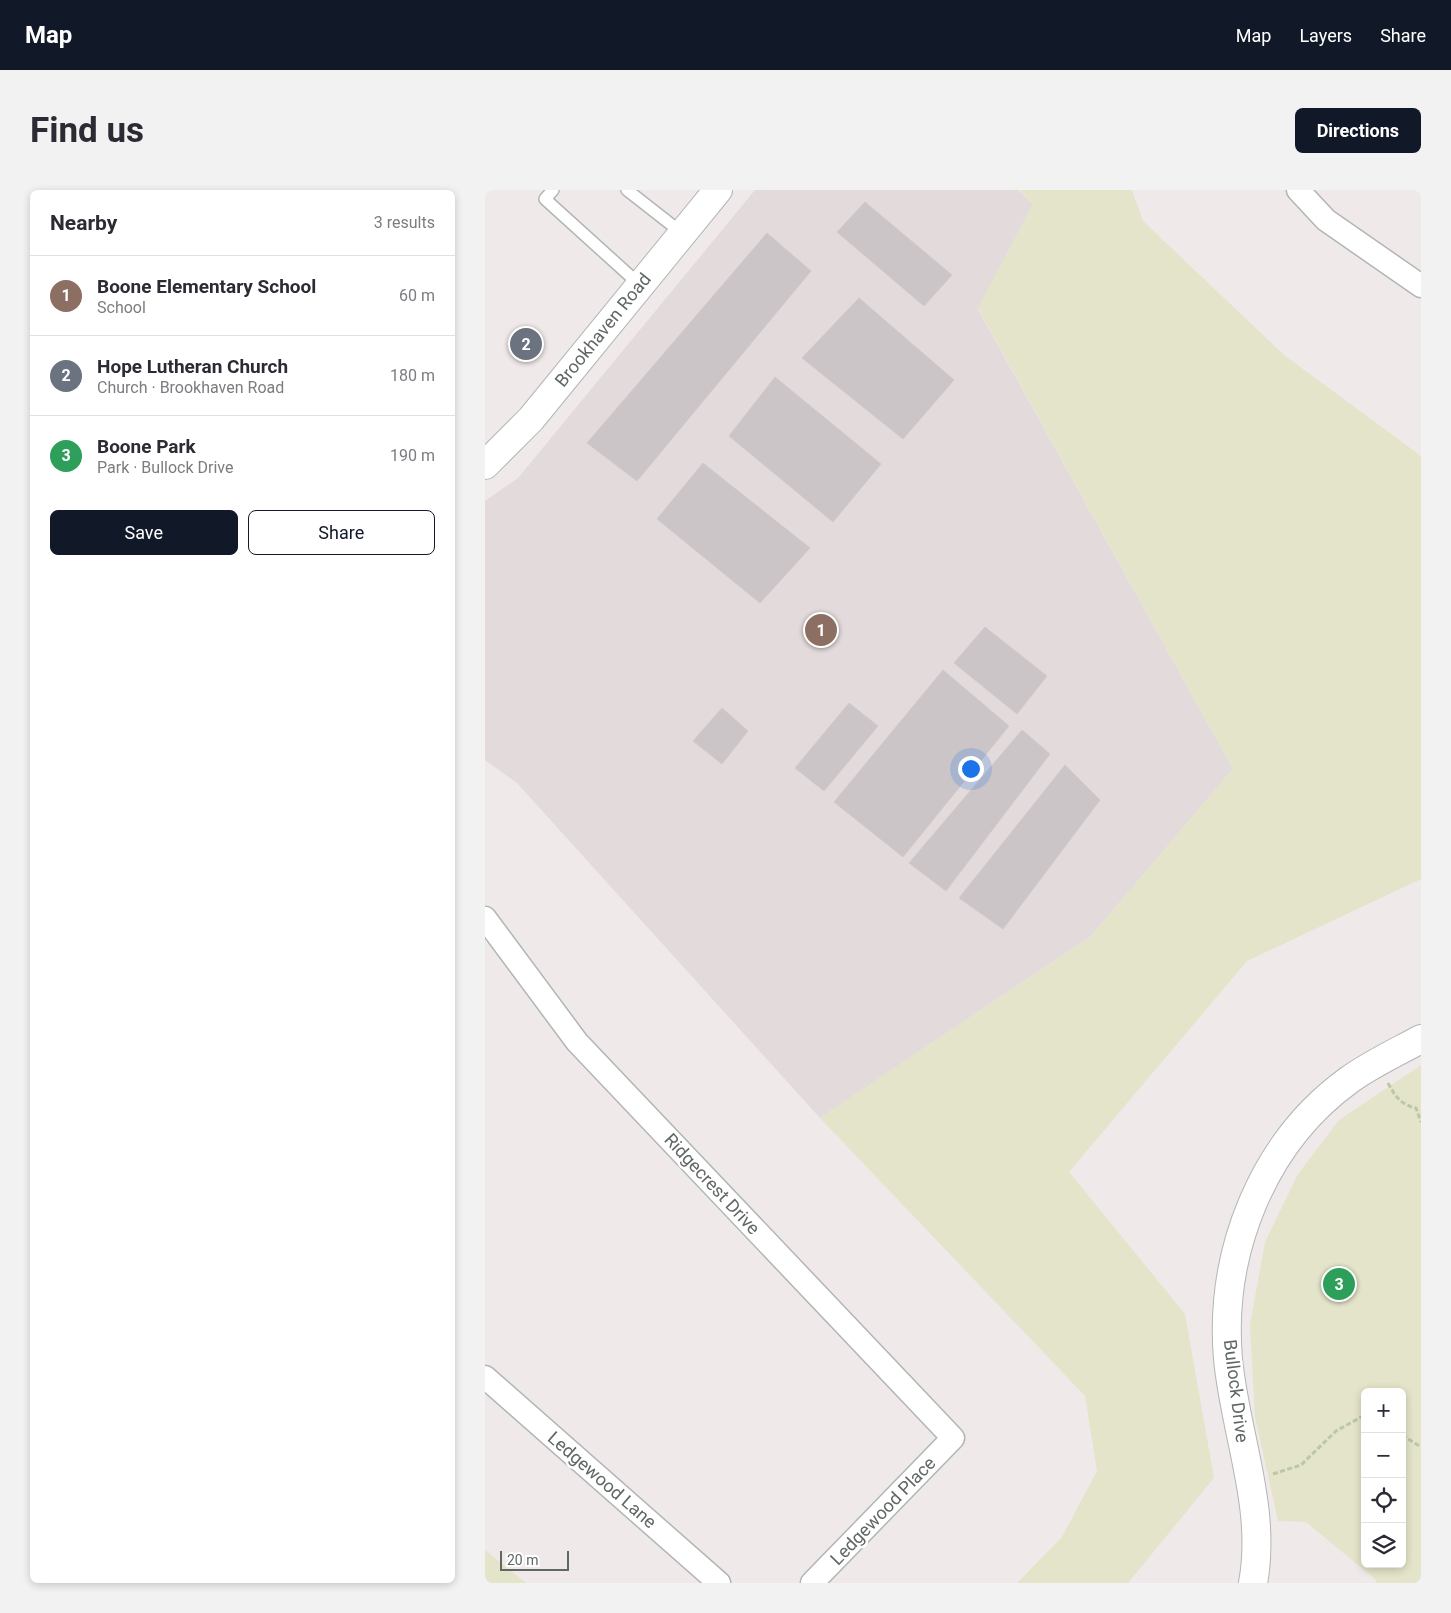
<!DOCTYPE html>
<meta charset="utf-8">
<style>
:root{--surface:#fff;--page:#f2f2f3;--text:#2b2b33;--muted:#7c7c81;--line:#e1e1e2;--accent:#111827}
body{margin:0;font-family:Roboto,sans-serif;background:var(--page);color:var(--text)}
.controls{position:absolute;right:15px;bottom:15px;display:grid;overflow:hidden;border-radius:8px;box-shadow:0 2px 8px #0003}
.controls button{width:45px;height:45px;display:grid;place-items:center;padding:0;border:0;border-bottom:1px solid var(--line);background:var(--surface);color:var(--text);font:25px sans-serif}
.scale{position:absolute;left:15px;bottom:12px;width:69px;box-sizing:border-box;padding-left:5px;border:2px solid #606764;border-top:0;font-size:14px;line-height:18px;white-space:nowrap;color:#606764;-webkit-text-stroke:4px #fff;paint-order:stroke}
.you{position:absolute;left:485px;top:578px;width:18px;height:18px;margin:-12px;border:4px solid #fff;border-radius:50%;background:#1a73e8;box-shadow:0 0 0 8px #1a73e833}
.badge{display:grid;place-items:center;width:32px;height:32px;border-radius:50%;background:var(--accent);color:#fff;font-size:16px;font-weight:700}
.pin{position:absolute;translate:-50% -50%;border:2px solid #fff;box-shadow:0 1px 5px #0006}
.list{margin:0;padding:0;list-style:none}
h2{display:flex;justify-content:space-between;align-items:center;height:65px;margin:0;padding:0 20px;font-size:21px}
h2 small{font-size:16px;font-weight:400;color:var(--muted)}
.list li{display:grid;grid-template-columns:32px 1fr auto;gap:15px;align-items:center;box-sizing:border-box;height:80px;padding:0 20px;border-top:1px solid var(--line)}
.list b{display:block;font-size:19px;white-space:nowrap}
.list p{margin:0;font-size:16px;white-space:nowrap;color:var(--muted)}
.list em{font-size:16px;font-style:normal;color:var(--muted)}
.actions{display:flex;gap:10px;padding:15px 20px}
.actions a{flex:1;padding:11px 0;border:1px solid var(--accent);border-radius:8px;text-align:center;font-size:18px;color:var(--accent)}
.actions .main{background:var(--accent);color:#fff}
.icon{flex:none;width:28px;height:28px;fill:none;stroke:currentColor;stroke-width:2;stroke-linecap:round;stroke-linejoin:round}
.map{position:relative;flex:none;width:936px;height:1393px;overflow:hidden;border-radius:8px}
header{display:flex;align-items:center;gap:30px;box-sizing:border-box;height:70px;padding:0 25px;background:var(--accent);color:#fff}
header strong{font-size:24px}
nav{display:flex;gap:28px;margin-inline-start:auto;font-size:18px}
.intro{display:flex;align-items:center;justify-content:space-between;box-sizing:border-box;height:120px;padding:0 30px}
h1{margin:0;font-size:35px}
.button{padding:12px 22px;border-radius:8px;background:var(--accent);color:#fff;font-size:18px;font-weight:700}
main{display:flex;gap:30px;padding:0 30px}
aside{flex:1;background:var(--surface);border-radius:8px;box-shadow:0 2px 8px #0003}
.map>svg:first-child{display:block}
.education{fill:#e2dadb}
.green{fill:#e3e4c9;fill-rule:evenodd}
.building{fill:#cbc5c7;stroke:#d4c8cb}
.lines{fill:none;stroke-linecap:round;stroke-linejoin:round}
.lane-casing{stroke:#b1b6b5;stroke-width:14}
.street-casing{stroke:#b1b6b5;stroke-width:25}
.secondary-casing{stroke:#b0b7b4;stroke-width:30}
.path{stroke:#bcc7a5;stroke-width:3;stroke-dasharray:5 2.5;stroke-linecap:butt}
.lane{stroke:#fff;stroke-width:11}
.street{stroke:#fff;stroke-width:22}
.secondary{stroke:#fff;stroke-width:28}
.labels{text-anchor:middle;stroke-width:5;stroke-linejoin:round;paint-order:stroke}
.street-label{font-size:18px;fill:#606764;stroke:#fff}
</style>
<header>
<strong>Map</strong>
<nav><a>Map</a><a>Layers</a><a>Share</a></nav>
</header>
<div class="intro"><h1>Find us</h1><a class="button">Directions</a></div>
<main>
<aside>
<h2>Nearby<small>3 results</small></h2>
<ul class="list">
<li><span class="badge" style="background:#8d6e63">1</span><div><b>Boone Elementary School</b><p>School</p></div><em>60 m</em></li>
<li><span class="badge" style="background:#6b7280">2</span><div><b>Hope Lutheran Church</b><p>Church · Brookhaven Road</p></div><em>180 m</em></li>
<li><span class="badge" style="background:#2e9e5b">3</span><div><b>Boone Park</b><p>Park · Bullock Drive</p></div><em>190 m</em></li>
</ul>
<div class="actions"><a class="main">Save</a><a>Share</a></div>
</aside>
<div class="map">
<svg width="936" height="1393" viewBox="0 0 936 1393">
<rect width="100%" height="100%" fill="#f0e9ea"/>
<path class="education" d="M270,0H533L548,14L493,119L748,579L605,747L335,928L32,593L0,570V311L33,288Z"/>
<g class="green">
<path d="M534,0H647L658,31L799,165L936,266V689L762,771L584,982L700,1124L729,1288L643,1393H532L577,1347L612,1281L600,1206L335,928L605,747L748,579L493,118L548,14Z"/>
<path d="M936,875V1393H892L890,1389L821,1332L793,1331L770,1227L765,1135L780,1052L813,984L854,930ZM880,1202H917V1374H880Z"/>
<path d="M0,1360L41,1393H0Z"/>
</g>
<g class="building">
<path d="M380,12L467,85L439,116L352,42Z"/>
<path d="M282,43L326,81L152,291L102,253Z"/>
<path d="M374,108L469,190L418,249L317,168Z"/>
<path d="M290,187L396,274L348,332L244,246Z"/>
<path d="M218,273L325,358L275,413L172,329Z"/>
<path d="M500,437L562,486L532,524L469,473Z"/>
<path d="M458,480L524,536L418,667L349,612Z"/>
<path d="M364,513L393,536L339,601L310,578Z"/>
<path d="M237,518L263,541L237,574L208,551Z"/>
<path d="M537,540L565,564L461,701L424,673Z"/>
<path d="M580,575L615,610L518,739L474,708Z"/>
</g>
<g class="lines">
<g class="lane-casing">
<g id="lane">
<path d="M68,0L60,9L155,95"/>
<path d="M142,0L197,43"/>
</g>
</g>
<g class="street-casing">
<g id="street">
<path d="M813,0L841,30L936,96"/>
<path d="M0,728L92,852L468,1248L327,1393"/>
<path d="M0,1187L234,1393"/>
</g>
</g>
<g class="secondary-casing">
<g id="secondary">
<path d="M0,275L46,229L233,0"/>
<path d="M768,1393C782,1318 750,1243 743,1169C734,1063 777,953 864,890C886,874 912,862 936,849"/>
</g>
</g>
<g class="path">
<path d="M903,893C910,906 916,915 931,918L936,932"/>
<path d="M917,1245L936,1257"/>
<path d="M788,1284L816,1275L851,1241L880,1225"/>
</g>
<use href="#lane" class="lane"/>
<use href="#street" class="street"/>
<use href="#secondary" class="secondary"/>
</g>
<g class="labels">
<g class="street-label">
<text transform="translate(118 140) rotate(-51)" y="6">Brookhaven Road</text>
<text transform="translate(227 994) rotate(47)" y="6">Ridgecrest Drive</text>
<text transform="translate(751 1201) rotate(83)" y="6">Bullock Drive</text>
<text transform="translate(117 1290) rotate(41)" y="6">Ledgewood Lane</text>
<text transform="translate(398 1321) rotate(-46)" y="6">Ledgewood Place</text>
</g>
</g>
</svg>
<div class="controls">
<button>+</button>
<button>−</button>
<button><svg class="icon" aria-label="locate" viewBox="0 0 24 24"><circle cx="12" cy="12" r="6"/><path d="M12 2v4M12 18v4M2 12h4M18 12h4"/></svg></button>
<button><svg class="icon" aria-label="layers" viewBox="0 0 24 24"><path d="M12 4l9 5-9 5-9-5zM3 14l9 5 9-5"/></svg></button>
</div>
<div class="scale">20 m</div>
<div class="you"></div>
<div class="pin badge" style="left:336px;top:440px;background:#8d6e63">1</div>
<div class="pin badge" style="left:41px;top:154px;background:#6b7280">2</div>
<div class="pin badge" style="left:854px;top:1094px;background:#2e9e5b">3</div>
</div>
</main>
